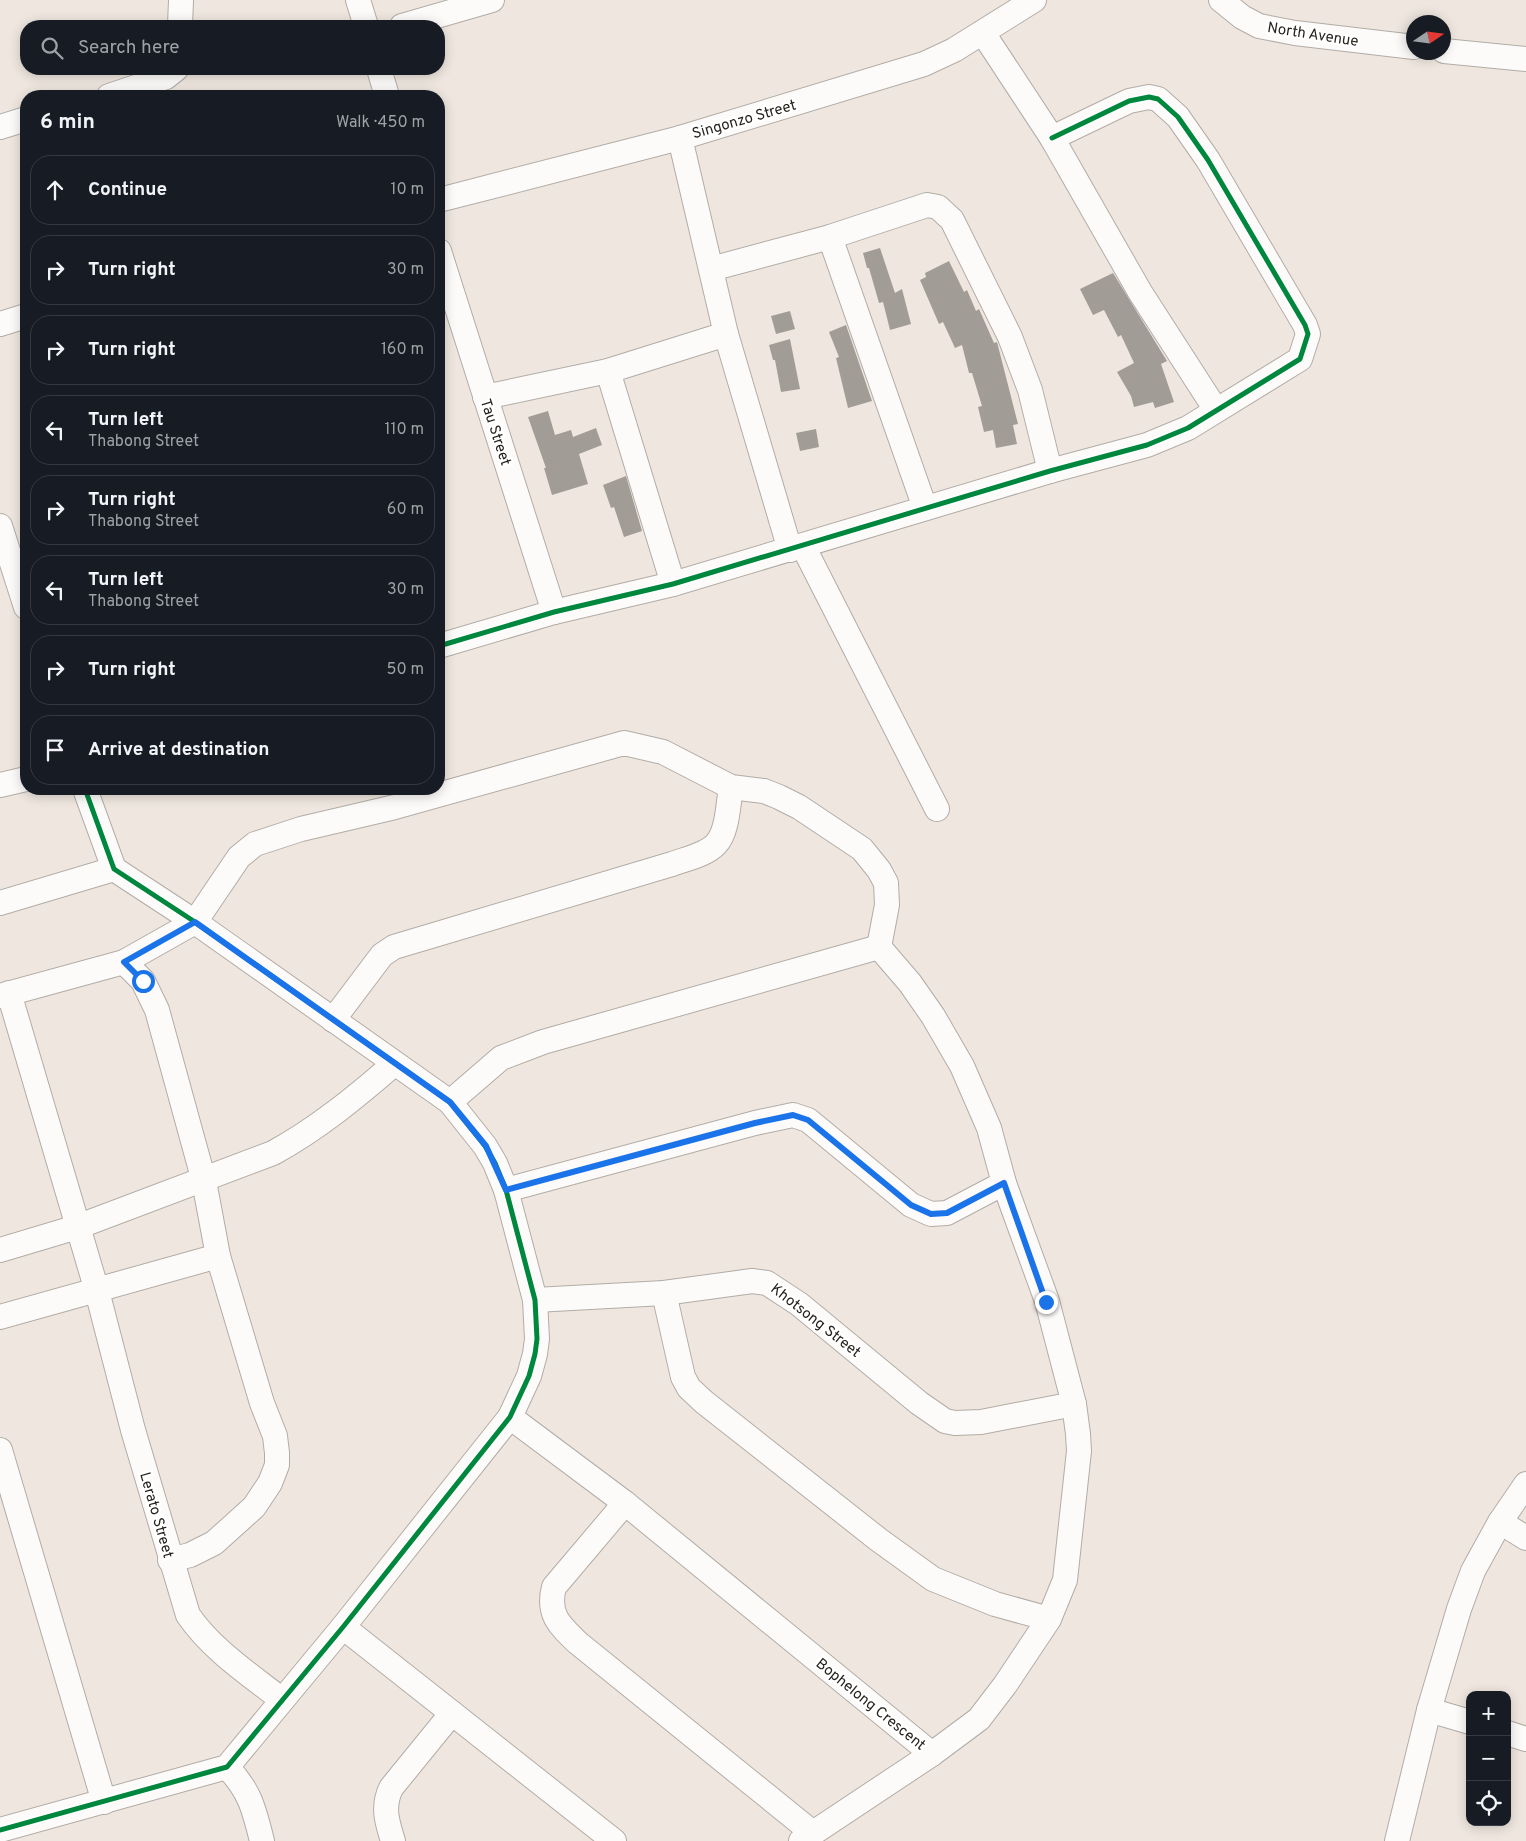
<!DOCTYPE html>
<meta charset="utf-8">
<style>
:root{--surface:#171b24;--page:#20242c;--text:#f1f3f6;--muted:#9ea1a6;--line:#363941}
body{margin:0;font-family:Overpass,sans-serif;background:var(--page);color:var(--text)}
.controls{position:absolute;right:15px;bottom:15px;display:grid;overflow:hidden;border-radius:10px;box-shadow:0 2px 12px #0003}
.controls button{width:45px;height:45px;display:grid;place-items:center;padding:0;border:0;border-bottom:1px solid var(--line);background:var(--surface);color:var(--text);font:25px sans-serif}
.compass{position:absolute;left:1406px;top:15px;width:45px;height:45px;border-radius:50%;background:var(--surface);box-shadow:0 2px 12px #0003;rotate:77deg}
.stop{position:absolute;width:15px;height:15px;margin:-11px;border:4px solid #1a73e8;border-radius:50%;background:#fff}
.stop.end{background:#1a73e8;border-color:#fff;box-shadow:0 1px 5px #0008}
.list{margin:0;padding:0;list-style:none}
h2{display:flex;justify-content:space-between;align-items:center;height:65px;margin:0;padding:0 20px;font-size:21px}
h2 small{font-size:16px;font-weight:400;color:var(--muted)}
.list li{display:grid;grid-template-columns:32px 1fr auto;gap:15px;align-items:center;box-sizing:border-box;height:70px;margin:0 10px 10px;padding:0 10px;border:1px solid var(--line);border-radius:20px}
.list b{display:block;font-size:19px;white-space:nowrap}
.list p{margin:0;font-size:16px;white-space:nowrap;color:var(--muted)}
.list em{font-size:16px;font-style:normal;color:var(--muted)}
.icon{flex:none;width:28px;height:28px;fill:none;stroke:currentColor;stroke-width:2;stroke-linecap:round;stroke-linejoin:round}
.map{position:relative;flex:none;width:1526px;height:1841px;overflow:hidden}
.search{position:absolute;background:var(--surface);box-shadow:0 2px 12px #0003;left:20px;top:20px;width:425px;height:55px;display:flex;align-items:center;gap:12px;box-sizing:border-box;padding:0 18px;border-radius:20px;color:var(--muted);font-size:19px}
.panel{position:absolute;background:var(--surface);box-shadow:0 2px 12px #0003;left:20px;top:90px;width:425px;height:705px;border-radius:20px}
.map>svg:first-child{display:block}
.building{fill:#a29c96}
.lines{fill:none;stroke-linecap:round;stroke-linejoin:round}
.minor-casing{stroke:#b2aca6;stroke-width:26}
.minor{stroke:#fdfbfa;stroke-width:24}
.cycleway-casing{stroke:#fff;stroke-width:8}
.cycleway{stroke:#00873e;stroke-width:5}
.route{stroke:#1a73e8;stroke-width:6}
.labels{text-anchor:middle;stroke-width:5;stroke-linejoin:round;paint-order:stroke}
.street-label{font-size:15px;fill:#231f19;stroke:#fff}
</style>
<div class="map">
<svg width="1526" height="1841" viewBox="0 0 1526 1841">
<rect width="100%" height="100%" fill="#efe7df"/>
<g class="building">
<path d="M880,248L895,293L902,289L911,324L890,330L883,302L879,303L869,268H867L863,253Z"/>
<path d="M949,261L964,292L967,290L976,311L979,309L994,343L997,342L1018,424L1013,425L1017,444L996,448L993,430L984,432L978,407L982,406L972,373H969L962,345L955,348L943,322L939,324L920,280L926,277L925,273Z"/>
<path d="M1113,273L1167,361L1161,364L1174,402L1155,408L1153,402L1134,407L1131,396L1117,372L1134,363L1121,335L1118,337L1104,310L1093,315L1080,289Z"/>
<path d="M790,311L795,329L776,334L771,316Z"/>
<path d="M846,325L872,401L848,408L836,358L839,357L829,332Z"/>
<path d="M790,339L800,389L781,392L775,360H773L769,345Z"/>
<path d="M548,411L555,435L571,430L573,437L596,428L602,445L579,454L588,484L552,495L544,468H546L528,417Z"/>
<path d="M816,429L819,447L800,451L796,433Z"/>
<path d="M626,476L642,531L624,537L614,507L611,508L603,485Z"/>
</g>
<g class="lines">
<g class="minor-casing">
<g id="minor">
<path d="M358,0L366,26"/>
<path d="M1221,0L1242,17L1259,26L1295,33L1414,47"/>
<path d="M180,26L181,0"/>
<path d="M402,26L492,0"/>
<path d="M983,33L1052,138L1140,292L1216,410"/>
<path d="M1444,51L1526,59"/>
<path d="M379,69L387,96"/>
<path d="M109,96L166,77L176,69"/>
<path d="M0,127L26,119"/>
<path d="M680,138L726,334L790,550"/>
<path d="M439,200L680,138L924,64L954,50L1034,0"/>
<path d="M830,237L925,508"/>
<path d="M439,251L554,612"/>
<path d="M711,269L830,237L927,205L938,207L952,220L1010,337L1030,390L1050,471"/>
<path d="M0,324L26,316"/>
<path d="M608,371L673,584"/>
<path d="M485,397L608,371L726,334"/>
<path d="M0,526L26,607"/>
<path d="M803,546L937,809"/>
<path d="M439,646L554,612L673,584L1050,471L1147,445L1188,428L1300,359L1308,334L1305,325L1208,160L1178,117L1158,99L1149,97L1129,101L1052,138"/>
<path d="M0,785L26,779"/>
<path d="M0,903L114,869"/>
<path d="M124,962L143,981L157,1010L204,1181L218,1256L262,1403L275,1436L277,1453V1465L270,1483L254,1507L214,1543L190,1555L170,1560"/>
<path d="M9,993L97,1291L133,1430L188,1615C212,1650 249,1674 282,1700"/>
<path d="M0,996L124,962L195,922L239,857L255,844L301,829L395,807L624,743L663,752L731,787L764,791L779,797L799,807L862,849L879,870L886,883L887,905L879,947"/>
<path d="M333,1020L382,955L394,947L672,864C685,859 706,855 716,844C728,831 728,804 731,787"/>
<path d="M450,1102L501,1058L543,1042L879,947"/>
<path d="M506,1190L755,1123L793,1115L808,1120L911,1205L931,1214L947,1213L1004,1183"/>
<path d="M0,1250L77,1227L273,1153C317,1129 356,1097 394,1064"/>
<path d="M664,1293L683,1377L689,1388L704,1402L879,1540L933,1579L995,1604L1049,1619"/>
<path d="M535,1300L664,1293L752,1281L767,1283L799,1304L919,1403L945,1421L955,1423L981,1422L1074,1404"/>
<path d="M0,1317L218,1256"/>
<path d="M510,1417L625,1503L932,1754"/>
<path d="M0,1450L104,1802"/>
<path d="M625,1503L554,1587C547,1614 559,1625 578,1643L813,1833"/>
<path d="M1500,1522L1526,1538"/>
<path d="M343,1627L614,1841"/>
<path d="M1429,1710L1470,1722"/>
<path d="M1507,1733L1526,1739"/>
<path d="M227,1767C250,1791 254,1809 262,1841"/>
<path d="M0,1830L227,1767L343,1627L510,1417L529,1376L535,1354L537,1339L535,1300L506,1190L495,1163L485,1146L450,1102L195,922L114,869L85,789"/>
<path d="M393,1841C387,1822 382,1807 391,1788L452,1713"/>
<path d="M801,1841L932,1754L979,1719L1005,1685L1049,1619L1065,1580L1079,1451L1078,1434L1074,1404L1047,1301L1004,1183L989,1128L962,1066L933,1016L910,983L879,947"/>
<path d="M1397,1841L1429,1710L1459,1609L1473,1571L1500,1522L1526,1484"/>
</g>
</g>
<use href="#minor" class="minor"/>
<g class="cycleway-casing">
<g id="cycleway">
<path d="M439,646L554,612L673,584L1050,471L1147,445L1188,428L1300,359L1308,334L1305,325L1208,160L1178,117L1158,99L1149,97L1129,101L1052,138"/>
<path d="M0,1830L227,1767L343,1627L510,1417L529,1376L535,1354L537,1339L535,1300L506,1190L495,1163L485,1146L450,1102L195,922L114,869L85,789"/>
</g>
</g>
<use href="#cycleway" class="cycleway"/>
</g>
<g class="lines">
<path class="route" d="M143,981L124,962L195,922L450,1102L486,1146L506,1190L755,1123L793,1115L808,1120L911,1205L931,1214L947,1213L1004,1183L1046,1302"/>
</g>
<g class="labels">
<g class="street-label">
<text transform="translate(1313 34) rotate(9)" y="5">North Avenue</text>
<text transform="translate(744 119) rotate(-16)" y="5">Singonzo Street</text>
<text transform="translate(496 432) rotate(72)" y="5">Tau Street</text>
<text transform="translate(816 1320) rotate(38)" y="5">Khotsong Street</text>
<text transform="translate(157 1515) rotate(74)" y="5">Lerato Street</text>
<text transform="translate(871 1704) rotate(39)" y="5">Bophelong Crescent</text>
</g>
</g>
</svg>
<div class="controls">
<button>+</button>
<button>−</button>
<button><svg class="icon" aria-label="locate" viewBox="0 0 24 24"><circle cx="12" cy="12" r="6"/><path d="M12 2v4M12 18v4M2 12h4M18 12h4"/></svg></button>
</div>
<svg class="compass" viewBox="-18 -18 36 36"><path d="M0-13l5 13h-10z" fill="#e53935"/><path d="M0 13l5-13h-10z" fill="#9ea1a6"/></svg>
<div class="stop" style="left:143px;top:981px"></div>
<div class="stop end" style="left:1046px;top:1302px"></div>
<div class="search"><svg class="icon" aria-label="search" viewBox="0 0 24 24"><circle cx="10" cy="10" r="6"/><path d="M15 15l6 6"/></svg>Search here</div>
<section class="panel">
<h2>6 min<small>Walk · 450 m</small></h2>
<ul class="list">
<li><svg class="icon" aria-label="ahead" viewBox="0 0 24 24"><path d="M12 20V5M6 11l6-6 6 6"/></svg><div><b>Continue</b></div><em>10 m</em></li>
<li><svg class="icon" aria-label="right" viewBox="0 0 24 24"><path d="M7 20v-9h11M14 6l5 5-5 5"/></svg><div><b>Turn right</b></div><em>30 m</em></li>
<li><svg class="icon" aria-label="right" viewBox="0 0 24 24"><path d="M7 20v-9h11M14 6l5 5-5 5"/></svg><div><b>Turn right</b></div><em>160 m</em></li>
<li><svg class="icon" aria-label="left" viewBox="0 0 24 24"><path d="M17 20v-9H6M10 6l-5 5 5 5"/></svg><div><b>Turn left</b><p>Thabong Street</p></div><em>110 m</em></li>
<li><svg class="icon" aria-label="right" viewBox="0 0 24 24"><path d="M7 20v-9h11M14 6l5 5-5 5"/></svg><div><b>Turn right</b><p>Thabong Street</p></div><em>60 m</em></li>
<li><svg class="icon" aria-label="left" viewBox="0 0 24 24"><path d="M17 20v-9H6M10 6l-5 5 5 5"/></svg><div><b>Turn left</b><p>Thabong Street</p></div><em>30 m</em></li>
<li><svg class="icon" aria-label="right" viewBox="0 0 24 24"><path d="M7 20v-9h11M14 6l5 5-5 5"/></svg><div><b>Turn right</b></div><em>50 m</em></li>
<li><svg class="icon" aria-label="arrive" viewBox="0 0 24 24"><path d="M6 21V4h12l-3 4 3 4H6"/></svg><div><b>Arrive at destination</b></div></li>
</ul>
</section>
</div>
